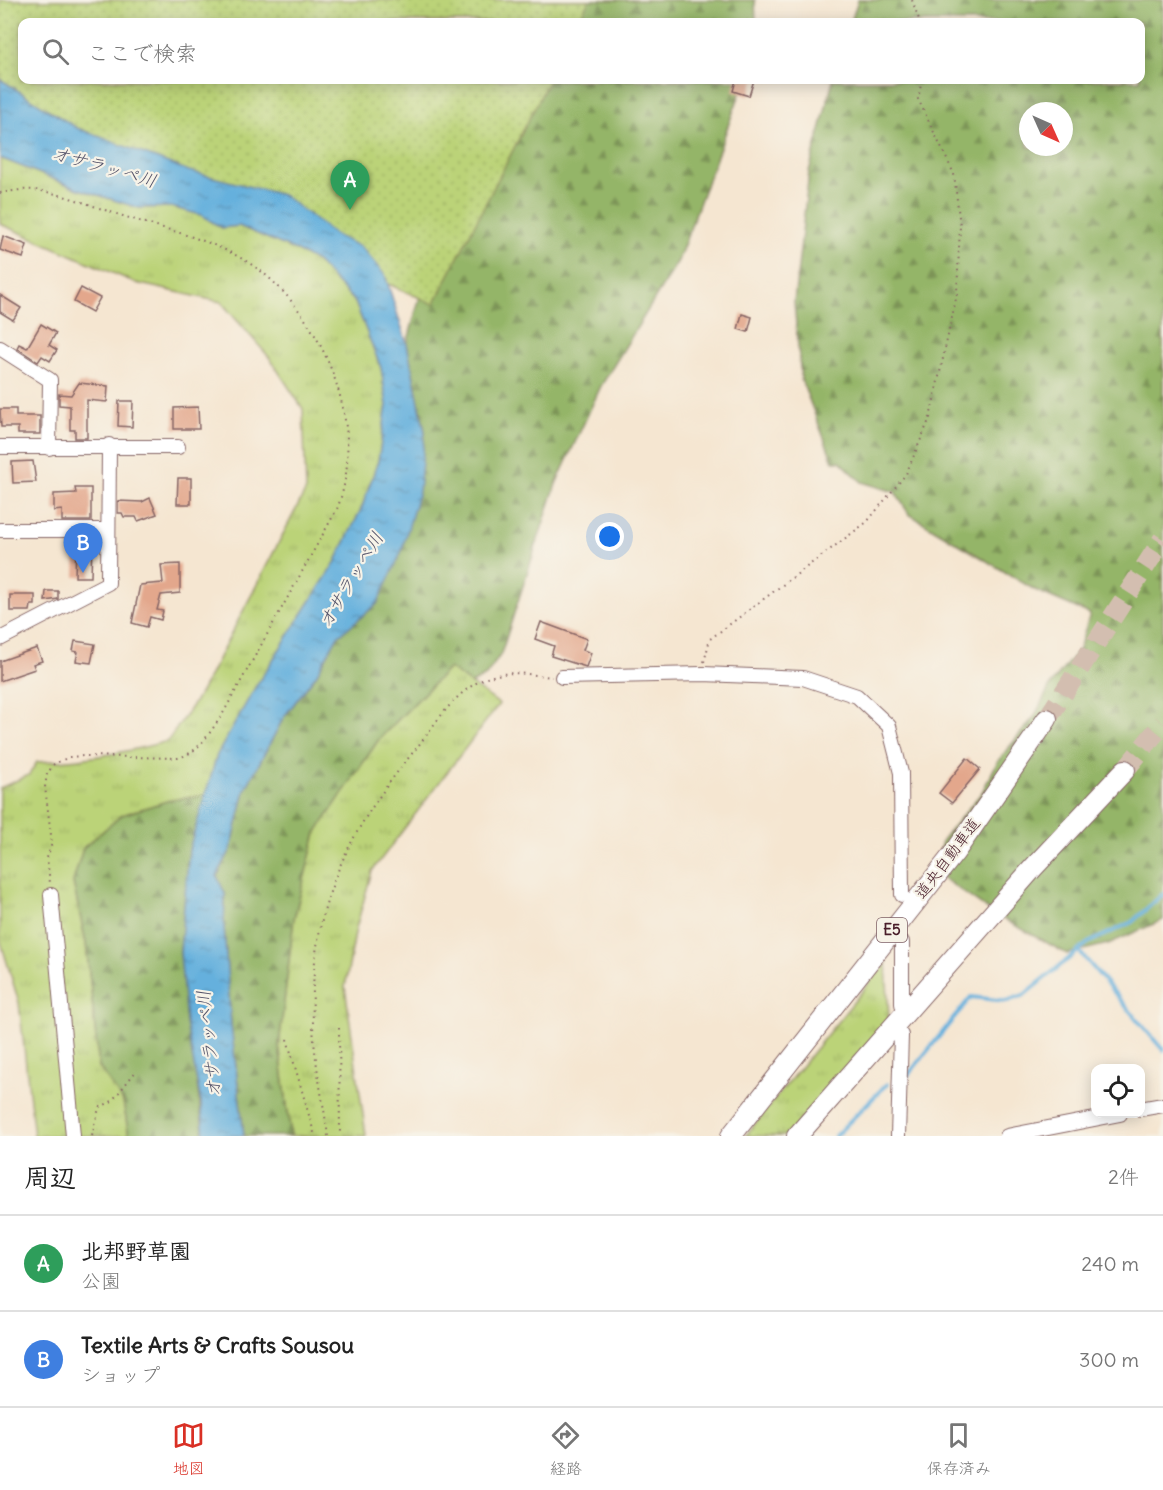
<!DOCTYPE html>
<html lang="ja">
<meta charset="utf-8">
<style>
:root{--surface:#fff;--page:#f2f2f2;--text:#222;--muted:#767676;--line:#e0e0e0;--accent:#d93025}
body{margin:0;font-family:Delius,"Klee One",sans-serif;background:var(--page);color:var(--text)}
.controls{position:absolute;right:18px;bottom:18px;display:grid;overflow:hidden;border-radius:12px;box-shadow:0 3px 15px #0003}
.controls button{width:54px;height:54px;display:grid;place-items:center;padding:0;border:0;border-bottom:2px solid var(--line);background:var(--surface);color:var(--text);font:30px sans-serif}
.compass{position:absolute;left:1019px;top:102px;width:54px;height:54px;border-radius:50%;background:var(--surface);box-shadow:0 3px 15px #0003;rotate:135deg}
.you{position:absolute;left:610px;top:537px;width:21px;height:21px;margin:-15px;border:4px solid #fff;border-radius:50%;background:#1a73e8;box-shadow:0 0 0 9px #1a73e833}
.badge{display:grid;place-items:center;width:39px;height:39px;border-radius:50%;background:var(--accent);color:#fff;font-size:20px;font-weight:700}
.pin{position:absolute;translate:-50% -50px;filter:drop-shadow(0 2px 3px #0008)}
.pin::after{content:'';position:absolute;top:32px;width:21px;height:18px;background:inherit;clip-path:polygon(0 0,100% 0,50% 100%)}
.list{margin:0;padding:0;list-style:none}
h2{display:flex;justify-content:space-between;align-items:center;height:78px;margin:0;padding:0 24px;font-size:26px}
h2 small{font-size:20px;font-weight:400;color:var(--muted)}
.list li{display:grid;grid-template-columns:39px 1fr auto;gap:18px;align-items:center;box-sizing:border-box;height:96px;padding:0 24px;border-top:2px solid var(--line)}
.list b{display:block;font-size:22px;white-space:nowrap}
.list p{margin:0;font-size:20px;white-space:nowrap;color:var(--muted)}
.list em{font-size:20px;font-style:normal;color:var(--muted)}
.icon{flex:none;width:33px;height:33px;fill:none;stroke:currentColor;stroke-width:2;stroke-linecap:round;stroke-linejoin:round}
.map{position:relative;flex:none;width:1163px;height:1136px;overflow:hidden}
.search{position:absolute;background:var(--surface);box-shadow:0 3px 15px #0003;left:18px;right:18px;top:18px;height:66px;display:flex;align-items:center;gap:15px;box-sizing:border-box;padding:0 21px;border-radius:12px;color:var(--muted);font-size:22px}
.sheet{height:270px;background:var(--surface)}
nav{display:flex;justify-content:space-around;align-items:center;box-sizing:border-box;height:84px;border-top:2px solid var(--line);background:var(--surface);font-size:16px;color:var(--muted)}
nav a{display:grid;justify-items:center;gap:3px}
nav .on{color:var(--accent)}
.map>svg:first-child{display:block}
.grass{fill:url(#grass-tufts);stroke:#827952;stroke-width:1.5}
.forest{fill:url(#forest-firs);stroke:#6f6a4a;stroke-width:1.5;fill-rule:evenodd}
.park{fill:url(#park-dots);stroke:#827952;stroke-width:1.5}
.water{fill:url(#water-ripples);stroke:#586884;stroke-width:1.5}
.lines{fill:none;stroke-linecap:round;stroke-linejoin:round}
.stream{stroke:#65b0dd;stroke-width:4}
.building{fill:#e3a78c}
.highway-tunnel{stroke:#d3beb0;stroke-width:20;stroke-dasharray:20 10;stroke-linecap:butt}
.minor-casing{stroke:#866565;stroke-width:16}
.highway-casing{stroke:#866565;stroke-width:22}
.path{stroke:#866565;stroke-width:2;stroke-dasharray:1.5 4.5;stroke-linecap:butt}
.minor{stroke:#fff;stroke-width:14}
.highway{stroke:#fff;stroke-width:20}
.labels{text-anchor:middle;stroke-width:4.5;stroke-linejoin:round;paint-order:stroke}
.shield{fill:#f7f3e8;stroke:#7e5f64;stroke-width:1.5}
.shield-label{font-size:15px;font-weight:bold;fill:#4a1f2b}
.street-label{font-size:16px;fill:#4a1f2b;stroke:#f7f3e8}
.water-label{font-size:18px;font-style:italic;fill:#535269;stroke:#f7f3e8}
</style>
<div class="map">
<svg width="1163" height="1136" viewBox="0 0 1163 1136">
<defs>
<pattern id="grass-tufts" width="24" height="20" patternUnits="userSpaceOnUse" patternTransform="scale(1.5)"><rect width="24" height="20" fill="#bbd378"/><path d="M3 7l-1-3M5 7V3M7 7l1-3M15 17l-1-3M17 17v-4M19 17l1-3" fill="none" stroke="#a2b568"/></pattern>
<pattern id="forest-firs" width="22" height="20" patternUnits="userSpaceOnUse" patternTransform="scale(1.5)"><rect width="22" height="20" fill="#94b568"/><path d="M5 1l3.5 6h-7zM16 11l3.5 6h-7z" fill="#7b9356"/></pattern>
<pattern id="park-dots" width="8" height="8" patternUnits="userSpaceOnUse" patternTransform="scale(1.5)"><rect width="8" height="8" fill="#bbd378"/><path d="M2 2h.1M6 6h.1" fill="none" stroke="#a2b568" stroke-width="1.8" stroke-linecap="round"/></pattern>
<pattern id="water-ripples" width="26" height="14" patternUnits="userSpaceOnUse" patternTransform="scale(1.5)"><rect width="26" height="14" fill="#65b0dd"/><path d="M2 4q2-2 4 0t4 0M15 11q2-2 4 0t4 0" fill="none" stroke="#558fb3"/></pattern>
</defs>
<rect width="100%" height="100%" fill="#f7f3e8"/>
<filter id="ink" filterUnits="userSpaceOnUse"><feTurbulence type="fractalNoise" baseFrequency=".0167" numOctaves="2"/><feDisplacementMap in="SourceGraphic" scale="12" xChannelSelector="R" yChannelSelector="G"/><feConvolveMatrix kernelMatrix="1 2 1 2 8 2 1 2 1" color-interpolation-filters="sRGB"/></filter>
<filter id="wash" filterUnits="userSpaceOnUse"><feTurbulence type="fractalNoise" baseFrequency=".008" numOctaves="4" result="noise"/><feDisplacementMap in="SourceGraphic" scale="24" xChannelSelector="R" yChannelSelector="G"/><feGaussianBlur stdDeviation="1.35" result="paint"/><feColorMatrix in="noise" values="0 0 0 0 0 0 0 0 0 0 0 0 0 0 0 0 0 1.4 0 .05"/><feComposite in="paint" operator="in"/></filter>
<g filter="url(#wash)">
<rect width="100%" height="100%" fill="#f5e6d1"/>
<g class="grass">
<path d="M0,158L79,189L139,208L171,207L201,215L222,228L239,226L297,251L317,262L355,302L381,368L387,405L378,461L362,507L335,563L256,686L217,755L206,795L170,800L73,882L86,943L99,1067L123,1101L129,1136H34L19,1003L0,939V788L29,775L37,762C83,761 124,753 168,741L201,692L306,490L303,409L269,357L221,302L136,283L0,224Z"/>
<path d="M449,668L499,704L372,871L356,928L345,987L366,1136H291L279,1045L294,918L316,832L379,739Z"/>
<path d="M886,962L889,1020L787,1136H745Z"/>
</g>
<g class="forest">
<path d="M501,0H755L756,22H507Z"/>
<path d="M858,0H1163V920L1108,944L1067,954L991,912L936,873L942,840L982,792L998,761L1034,717L1050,686L1079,649L1090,614L1035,590L909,514L895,492L862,482L840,461H833L801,379L794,302L809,172L833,80H1140V22H851ZM1028,111H1064V147H1028Z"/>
<path d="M498,80H745L678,261L601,386L556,484L501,654L486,676L471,684L449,668L379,739L316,833L294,918L279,1045L291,1136H244L231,1025L224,927L225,894L217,876L231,849L245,790L284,717L316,675L338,636L377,604L425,432L407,344L451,181Z"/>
<path d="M206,795L189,850L180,952L204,1136H129L123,1101L99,1067L86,943L73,882L83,848L122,815L170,800Z"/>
</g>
<path class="park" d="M0,0H589L578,22H22V80H549L434,304L0,116Z"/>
<path class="water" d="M0,79L77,128L189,171L283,195L337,236L361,247L385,275L407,344L425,432L419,491L401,553L377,604L338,636L316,675L284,717L245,790L231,849L217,876L225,894L224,927L231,1025L244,1136H204L201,1103L186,1023L180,952L189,850L217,755L256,686L335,563L362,507L378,461L387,405L381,368L355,302L317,262L297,251L239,226L222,228L201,215L171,207L139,208L79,189L0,158Z"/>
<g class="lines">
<g class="stream">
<path d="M1079,951L1163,1050"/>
<path d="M908,1075L971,997L1007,1001L1024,995L1088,943L1132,922L1163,894"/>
<path d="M835,1136L887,1084"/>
</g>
</g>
<g id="blocks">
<g class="building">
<path d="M736,80H754L749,96L733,91Z"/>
<path d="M3,236L27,245L23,258L0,250Z"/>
<path d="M81,288L100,298L92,312L74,302Z"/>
<path d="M0,295L21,308L13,320L0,312Z"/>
<path d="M742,314L752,317L748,332L738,329Z"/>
<path d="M41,324L56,333L49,345L57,350L50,361L42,356L38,362L17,348L19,344L27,348Z"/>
<path d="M79,383L108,386L107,402L87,400V438H75V430H70V406L59,405V394L71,395Z"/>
<path d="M119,401H133L132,427L118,426Z"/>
<path d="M198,407L199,429H174V408Z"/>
<path d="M0,409H16V416H40V434H18V427H1Z"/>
<path d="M33,461L36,482L13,483L12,462Z"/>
<path d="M178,478H191V504H177Z"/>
<path d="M75,488H91V521H62V510L54,511V494L76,493Z"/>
<path d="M150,498L157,514L138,521L136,517H124L122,513H118V501L142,502Z"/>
<path d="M76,543H92L91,577H75Z"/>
<path d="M180,564V593L161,595L157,610L163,611L161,620L150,617L147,627L132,623L140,585L163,583L161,565Z"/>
<path d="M46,591H58V599L45,601Z"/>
<path d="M10,595H35V605H31L30,611H10Z"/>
<path d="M541,622L587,639L583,650L591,653L586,667L551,656L554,646L535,639Z"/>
<path d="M75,641L95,644L91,663L76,661L78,652L73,651Z"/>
<path d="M37,648L42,661L33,664L35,669L0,681V661Z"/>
<path d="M967,758L980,769L952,803L939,793Z"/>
</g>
</g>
</g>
<g filter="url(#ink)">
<use href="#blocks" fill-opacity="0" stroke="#866565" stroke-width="1.5"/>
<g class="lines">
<g class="highway-tunnel">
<path d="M1047,719L1163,539"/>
<path d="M1125,770L1163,723"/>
</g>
<g class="minor-casing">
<g id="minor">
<path d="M0,348L50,380L49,448"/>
<path d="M0,447H178"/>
<path d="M0,530H108"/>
<path d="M0,639L108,583L109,445"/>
<path d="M562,677L703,674L803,678L857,696L889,726L901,773L902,895"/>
<path d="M51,895L73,1136"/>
<path d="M902,1004V942"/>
<path d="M1140,1109L1163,1105"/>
<path d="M898,1136L901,1035"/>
<path d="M1007,1136L1120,1114"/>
</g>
</g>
<g class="highway-casing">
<g id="highway">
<path d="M731,1136L955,852L1047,719"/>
<path d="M797,1136L1033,868L1125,770"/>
</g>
</g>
<g class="path">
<path d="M912,0L920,22"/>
<path d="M0,193C13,191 27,188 41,191C68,195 97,208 123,216C170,231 222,241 262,272C326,323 368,430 337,509L221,717C209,733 198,754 177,758L84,756L69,757L54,764L47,774L45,787L52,843L47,858L50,883"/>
<path d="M704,662L710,639L867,522L906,474L930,418L957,294L960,226L954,174L918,99L922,80"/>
<path d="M339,1028L340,1136"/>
<path d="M287,1039L315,1136"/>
<path d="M92,1136L99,1108L112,1101L137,1070"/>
<path d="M328,1136C323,1099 314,1061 313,1023C309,909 344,836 415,750C437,722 459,683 497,675C514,671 534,675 552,677"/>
</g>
<use href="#minor" class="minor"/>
<use href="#highway" class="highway"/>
</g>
</g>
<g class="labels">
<rect class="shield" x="877" y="918" width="30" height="24" rx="4.5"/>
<g class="shield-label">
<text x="892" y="935">E5</text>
</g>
<g class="street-label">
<text transform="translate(947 858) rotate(-53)" y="6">道央自動車道</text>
</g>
<g class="water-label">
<text transform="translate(104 167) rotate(16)" y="6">オサラッペ川</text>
<text transform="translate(351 580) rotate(-59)" y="6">オサラッペ川</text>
<text transform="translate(209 1044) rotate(-96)" y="6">オサラッペ川</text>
</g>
</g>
</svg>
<div class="controls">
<button><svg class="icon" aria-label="locate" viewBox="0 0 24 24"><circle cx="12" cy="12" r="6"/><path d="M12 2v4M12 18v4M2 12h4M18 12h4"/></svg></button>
</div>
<svg class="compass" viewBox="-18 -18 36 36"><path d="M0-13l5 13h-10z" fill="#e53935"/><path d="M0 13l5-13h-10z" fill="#767676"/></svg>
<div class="you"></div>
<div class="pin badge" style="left:350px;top:210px;background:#2e9e5b">A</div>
<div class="pin badge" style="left:83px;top:573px;background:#3f7fe0">B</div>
<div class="search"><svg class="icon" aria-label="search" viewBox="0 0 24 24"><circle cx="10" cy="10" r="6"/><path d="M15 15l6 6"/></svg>ここで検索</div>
</div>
<section class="sheet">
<h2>周辺<small>2件</small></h2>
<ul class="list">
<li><span class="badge" style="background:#2e9e5b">A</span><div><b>北邦野草園</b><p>公園</p></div><em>240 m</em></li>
<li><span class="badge" style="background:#3f7fe0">B</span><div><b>Textile Arts &amp; Crafts Sousou</b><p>ショップ</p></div><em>300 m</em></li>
</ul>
</section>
<nav>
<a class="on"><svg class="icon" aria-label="map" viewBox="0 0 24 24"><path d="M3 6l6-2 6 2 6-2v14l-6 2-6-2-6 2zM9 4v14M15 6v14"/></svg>地図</a>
<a><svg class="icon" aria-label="directions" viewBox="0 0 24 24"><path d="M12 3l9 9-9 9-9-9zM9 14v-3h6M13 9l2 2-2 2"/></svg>経路</a>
<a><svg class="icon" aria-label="saved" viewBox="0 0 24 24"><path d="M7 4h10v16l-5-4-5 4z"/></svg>保存済み</a>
</nav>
